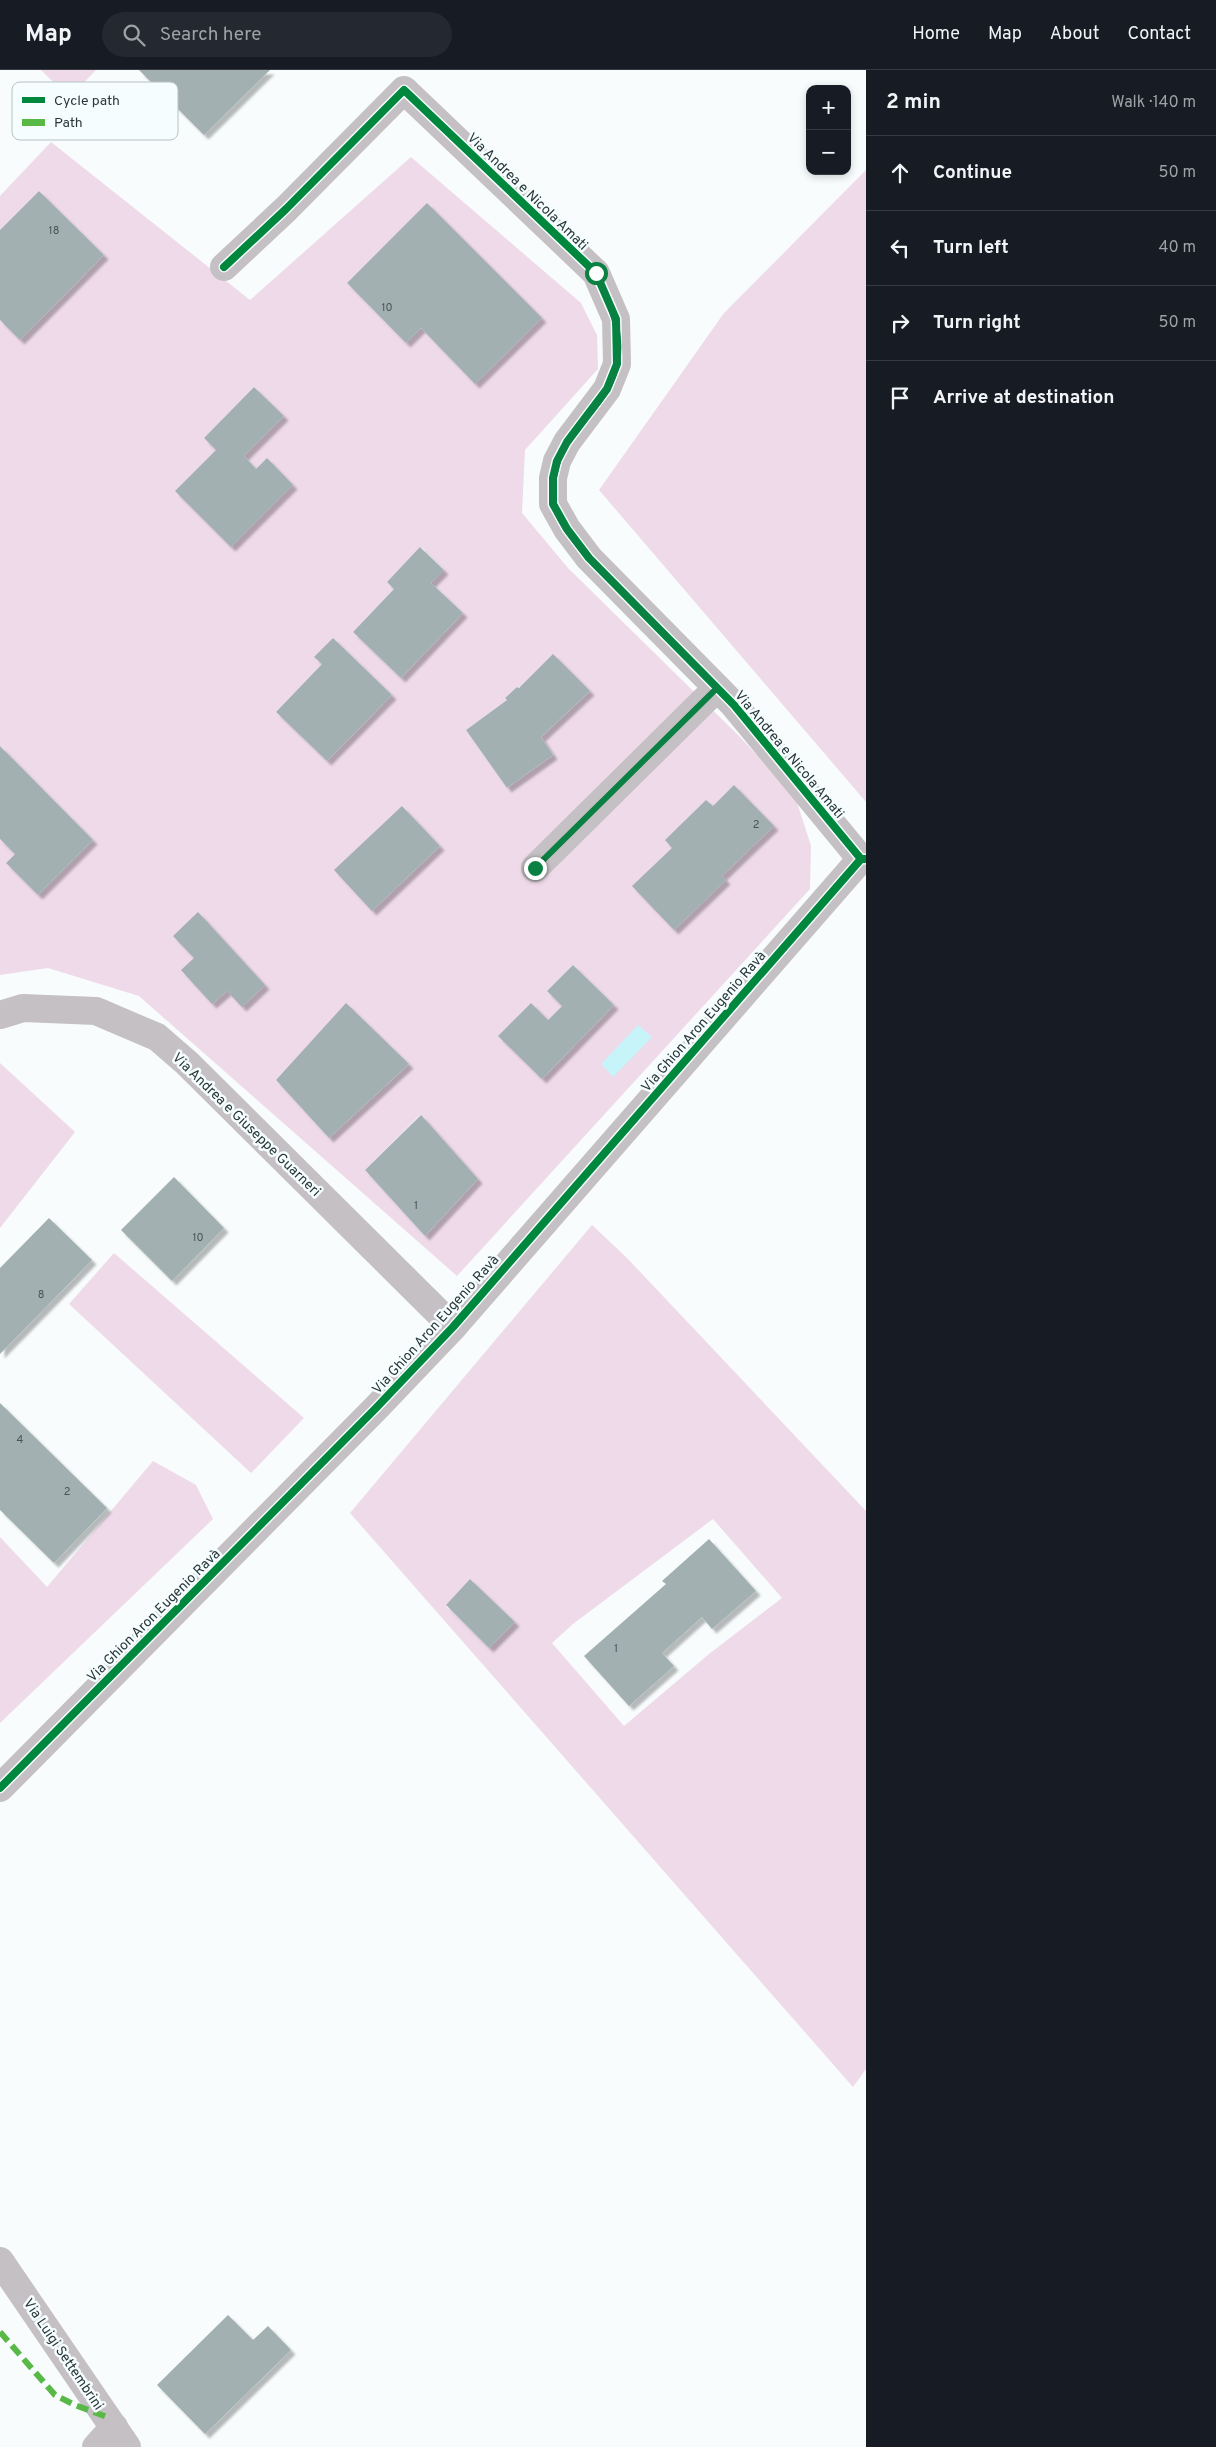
<!DOCTYPE html>
<meta charset="utf-8">
<style>
:root{--surface:#171b24;--page:#242831;--text:#f1f3f6;--muted:#9ea1a6;--line:#363941}
body{margin:0;font-family:Overpass,sans-serif;background:var(--page);color:var(--text)}
.controls{position:absolute;right:15px;top:15px;display:grid;overflow:hidden;border-radius:10px;box-shadow:0 2px 8px #0003}
.controls button{width:45px;height:45px;display:grid;place-items:center;padding:0;border:0;border-bottom:1px solid var(--line);background:var(--surface);color:var(--text);font:25px sans-serif}
.stop{position:absolute;width:15px;height:15px;margin:-11px;border:4px solid #0b8043;border-radius:50%;background:#fff}
.stop.end{background:#0b8043;border-color:#fff;box-shadow:0 1px 5px #0008}
.list{margin:0;padding:0;list-style:none}
h2{display:flex;justify-content:space-between;align-items:center;height:65px;margin:0;padding:0 20px;font-size:21px}
h2 small{font-size:16px;font-weight:400;color:var(--muted)}
.list li{display:grid;grid-template-columns:32px 1fr auto;gap:15px;align-items:center;box-sizing:border-box;height:75px;padding:0 20px;border-top:1px solid var(--line)}
.list b{display:block;font-size:19px;white-space:nowrap}
.list em{font-size:16px;font-style:normal;color:var(--muted)}
.icon{flex:none;width:28px;height:28px;fill:none;stroke:currentColor;stroke-width:2;stroke-linecap:round;stroke-linejoin:round}
.map{position:relative;flex:none;width:866px;height:2377px;overflow:hidden}
header{display:flex;align-items:center;gap:30px;box-sizing:border-box;height:70px;padding:0 25px;background:var(--surface);border-bottom:1px solid var(--line)}
header strong{font-size:24px}
nav{display:flex;gap:28px;margin-inline-start:auto;font-size:18px}
.search{width:350px;height:45px;background:var(--page);display:flex;align-items:center;gap:12px;box-sizing:border-box;padding:0 18px;border-radius:28px;color:var(--muted);font-size:19px}
main{display:flex}
aside{flex:1;background:var(--surface)}
.map>svg:first-child{display:block}
.green{fill:#efdaea;fill-rule:evenodd}
.water{fill:#c7f4f8}
.building{fill:#a2b0b1;filter:url(#shadow)}
.lines{fill:none;stroke-linecap:round;stroke-linejoin:round}
.minor{stroke:#c4c0c3;stroke-width:28}
.quiet{stroke:#58b947;stroke-width:6;stroke-dasharray:12 6;stroke-linecap:butt}
.cycleway-casing{stroke:#f6fdfe;stroke-width:11}
.cycleway{stroke:#00873e;stroke-width:8}
.route{stroke:#0b8043;stroke-width:6}
.labels{text-anchor:middle;stroke-width:5;stroke-linejoin:round;paint-order:stroke}
.number-label{font-size:11px;fill:#485557}
.street-label{font-size:14px;fill:#2a3739;stroke:#f6fdfe}
.key{fill:#f6fdfe;stroke:#b9c2c3;stroke-width:1}
.key-label{font-size:14px;fill:#2a3739}
</style>
<header>
<strong>Map</strong>
<div class="search"><svg class="icon" aria-label="search" viewBox="0 0 24 24"><circle cx="10" cy="10" r="6"/><path d="M15 15l6 6"/></svg>Search here</div>
<nav><a>Home</a><a>Map</a><a>About</a><a>Contact</a></nav>
</header>
<main>
<div class="map">
<svg width="866" height="2377" viewBox="0 0 866 2377">
<defs>
<filter id="shadow"><feDropShadow dx="4.5" dy="4.5" stdDeviation="1" flood-color="#0004"/></filter>
</defs>
<rect width="100%" height="100%" fill="#f8fcfc"/>
<g class="green">
<path d="M41,0H96L69,28Z"/>
<path d="M51,72L250,230L411,87L581,233L597,265L598,299L525,380L522,443L568,498L739,666L795,726L811,776L810,819L457,1206L139,926L48,898L0,905V769L15,784L6,793L38,825L93,770L0,676V250L20,269L104,185L39,121L0,160V126ZM427,134L475,314L421,258L406,273L347,213ZM254,317L284,346L244,386L256,399L231,477L216,380L204,368ZM421,477L444,499L431,513L463,543L401,608L353,562L394,519L387,512ZM333,568L392,625L327,691L276,642L322,594L315,587ZM517,617L590,621L541,667L553,685L507,718L466,660L507,630L505,628ZM402,736L440,776L372,841ZM573,895L614,935L542,1009L548,950L562,936L547,921ZM346,934L409,994L329,1068L276,1010ZM420,1045L478,1109L425,1166L365,1100Z"/>
<path d="M866,100V732L599,420L724,243Z"/>
<path d="M0,993L75,1062L0,1158Z"/>
<path d="M592,1155L627,1188L866,1441V1999L853,2017L350,1443ZM713,1449L782,1528L709,1584L624,1656L552,1573L573,1554ZM470,1509L515,1552L489,1578L446,1536Z"/>
<path d="M114,1183L304,1348L251,1403L69,1234Z"/>
<path d="M153,1391L196,1415L213,1449L0,1653V1467L47,1517Z"/>
</g>
<path class="water" d="M638,955L652,967L613,1007L601,994Z"/>
<g class="building">
<path d="M139,0H270L204,65Z"/>
<path d="M39,121L104,185L20,270L0,250V160Z"/>
<path d="M427,133L542,248L475,314L421,258L406,273L347,213Z"/>
<path d="M254,317L284,346L244,386L256,399L267,388L293,415L231,477L175,421L216,380L204,368Z"/>
<path d="M420,477L444,500L431,513L463,543L401,608L353,562L394,519L387,512Z"/>
<path d="M333,568L392,625L327,691L276,642L322,594L314,587Z"/>
<path d="M553,584L590,621L541,667L553,685L507,718L466,660L507,630L505,628L517,617L519,618Z"/>
<path d="M0,676L93,770L38,825L6,793L15,784L0,769Z"/>
<path d="M734,715L774,756L722,806L726,810L674,860L632,816L672,778L665,770L706,730L713,736Z"/>
<path d="M402,736L440,776L372,841L334,800Z"/>
<path d="M198,842L265,915L242,937L227,921L212,934L181,900L194,888L173,866Z"/>
<path d="M573,895L614,935L542,1009L498,966L531,933L548,950L562,936L547,921Z"/>
<path d="M346,933L409,994L329,1068L276,1010Z"/>
<path d="M421,1045L478,1109L425,1166L365,1100Z"/>
<path d="M174,1107L224,1158L172,1211L121,1160Z"/>
<path d="M49,1148L92,1190L0,1284V1198Z"/>
<path d="M0,1333L107,1438L54,1493L0,1440Z"/>
<path d="M709,1469L756,1521L712,1559L702,1547L662,1583L674,1596L629,1636L584,1586L666,1514L662,1511Z"/>
<path d="M470,1509L515,1552L489,1578L446,1535Z"/>
<path d="M228,2245L253,2270L268,2256L291,2280L205,2364L157,2315Z"/>
</g>
<g class="lines">
<g class="minor">
<path d="M224,197L286,139L404,20L596,203L616,249L617,294L607,319L567,372L557,391L553,408V434L567,459L589,488L734,635L861,789"/>
<path d="M535,798L717,618"/>
<path d="M0,945L23,938L96,941L157,967L187,993L453,1257"/>
<path d="M0,1718L376,1338L453,1257L861,789H866"/>
<path d="M0,2191L127,2377"/>
<path d="M96,2377L114,2357"/>
</g>
<path class="quiet" d="M0,2262L55,2325L75,2335L107,2347"/>
<g class="cycleway-casing">
<g id="cycleway">
<path d="M224,197L286,139L404,20L596,203L616,249L617,294L607,319L567,372L557,391L553,408V434L567,459L589,488L734,635L861,789"/>
<path d="M0,1718L376,1338L453,1257L861,789H866"/>
</g>
</g>
<use href="#cycleway" class="cycleway"/>
</g>
<g class="lines">
<path class="route" d="M535,798L717,618C688,588 659,558 629,528C606,505 563,466 554,434C552,430 553,424 553,419C553,363 608,342 617,293C623,260 609,232 596,203"/>
</g>
<g class="labels">
<g class="number-label">
<text x="54" y="164">18</text>
<text x="387" y="241">10</text>
<text x="756" y="758">2</text>
<text x="416" y="1139">1</text>
<text x="198" y="1171">10</text>
<text x="41" y="1228">8</text>
<text x="20" y="1373">4</text>
<text x="67" y="1425">2</text>
<text x="616" y="1582">1</text>
</g>
<g class="street-label">
<text transform="translate(528 121) rotate(44)" y="5">Via Andrea e Nicola Amati</text>
<text transform="translate(790 684) rotate(50)" y="5">Via Andrea e Nicola Amati</text>
<text transform="translate(703 951) rotate(-49)" y="5">Via Ghion Aron Eugenio Ravà</text>
<text transform="translate(247 1054) rotate(44)" y="5">Via Andrea e Giuseppe Guarneri</text>
<text transform="translate(435 1254) rotate(-48)" y="5">Via Ghion Aron Eugenio Ravà</text>
<text transform="translate(153 1545) rotate(-45)" y="5">Via Ghion Aron Eugenio Ravà</text>
<text transform="translate(64 2284) rotate(56)" y="5">Via Luigi Settembrini</text>
</g>
</g>
<rect x="12" y="12" width="166" height="58" rx="8" class="key"/>
<rect x="22" y="27" width="23" height="6" fill="#00873e"/>
<rect x="22" y="49" width="23" height="7" fill="#58b947"/>
<g class="key-label">
<text x="54" y="35">Cycle path</text>
<text x="54" y="57">Path</text>
</g>
</svg>
<div class="controls">
<button>+</button>
<button>−</button>
</div>
<div class="stop" style="left:596px;top:203px"></div>
<div class="stop end" style="left:535px;top:798px"></div>
</div>
<aside>
<h2>2 min<small>Walk · 140 m</small></h2>
<ul class="list">
<li><svg class="icon" aria-label="ahead" viewBox="0 0 24 24"><path d="M12 20V5M6 11l6-6 6 6"/></svg><div><b>Continue</b></div><em>50 m</em></li>
<li><svg class="icon" aria-label="left" viewBox="0 0 24 24"><path d="M17 20v-9H6M10 6l-5 5 5 5"/></svg><div><b>Turn left</b></div><em>40 m</em></li>
<li><svg class="icon" aria-label="right" viewBox="0 0 24 24"><path d="M7 20v-9h11M14 6l5 5-5 5"/></svg><div><b>Turn right</b></div><em>50 m</em></li>
<li><svg class="icon" aria-label="arrive" viewBox="0 0 24 24"><path d="M6 21V4h12l-3 4 3 4H6"/></svg><div><b>Arrive at destination</b></div></li>
</ul>
</aside>
</main>
